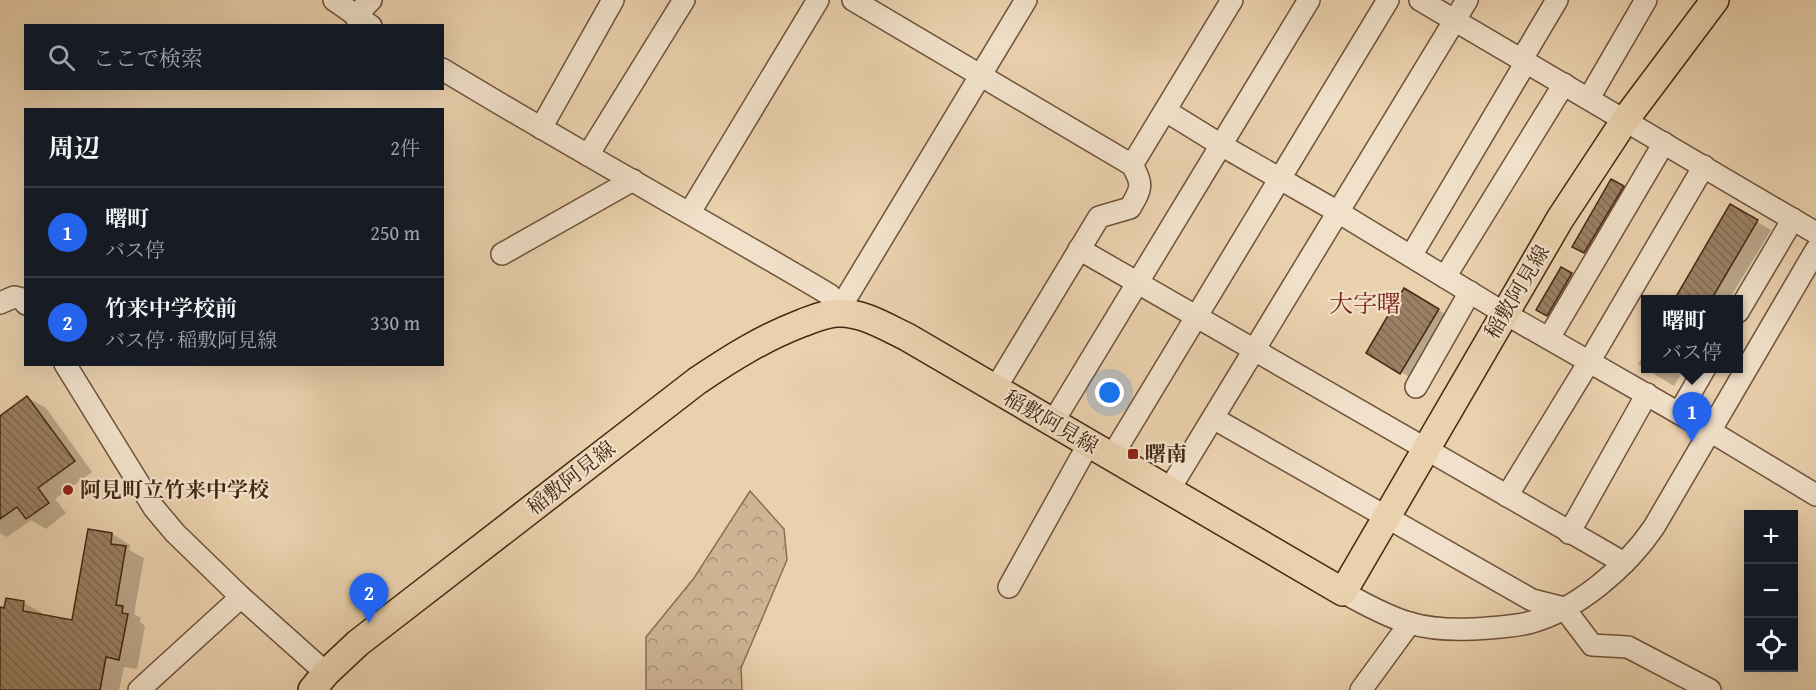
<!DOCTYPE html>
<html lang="ja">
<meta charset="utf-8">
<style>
:root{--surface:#171b24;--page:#242831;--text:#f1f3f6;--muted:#9ea1a6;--line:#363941;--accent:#2563eb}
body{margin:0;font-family:"Gentium Book Plus","Noto Serif JP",serif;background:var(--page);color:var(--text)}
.controls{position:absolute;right:18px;bottom:18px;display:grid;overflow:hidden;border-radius:0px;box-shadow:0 6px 24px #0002}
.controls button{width:54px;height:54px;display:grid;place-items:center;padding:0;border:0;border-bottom:2px solid var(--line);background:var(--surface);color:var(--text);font:30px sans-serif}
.you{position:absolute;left:1110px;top:393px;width:21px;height:21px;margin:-15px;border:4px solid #fff;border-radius:50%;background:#1a73e8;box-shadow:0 0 0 9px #1a73e833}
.badge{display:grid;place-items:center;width:39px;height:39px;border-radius:50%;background:var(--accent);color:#fff;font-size:20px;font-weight:700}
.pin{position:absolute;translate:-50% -50px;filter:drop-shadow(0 2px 3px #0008)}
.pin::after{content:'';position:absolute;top:32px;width:21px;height:18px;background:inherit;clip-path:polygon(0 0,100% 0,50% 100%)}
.popup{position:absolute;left:1641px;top:295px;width:102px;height:78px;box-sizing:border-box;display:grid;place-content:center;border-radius:0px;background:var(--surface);filter:drop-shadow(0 2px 4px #0005);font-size:20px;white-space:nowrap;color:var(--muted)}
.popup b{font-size:22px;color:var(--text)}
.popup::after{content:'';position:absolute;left:50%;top:100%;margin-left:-12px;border:12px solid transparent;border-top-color:var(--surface)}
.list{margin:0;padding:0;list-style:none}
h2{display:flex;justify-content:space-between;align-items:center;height:78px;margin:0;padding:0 24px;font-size:26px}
h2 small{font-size:20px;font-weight:400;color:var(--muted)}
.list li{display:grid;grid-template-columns:39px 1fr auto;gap:18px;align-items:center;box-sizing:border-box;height:90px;padding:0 24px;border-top:2px solid var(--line)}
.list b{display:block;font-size:22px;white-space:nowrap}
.list p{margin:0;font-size:20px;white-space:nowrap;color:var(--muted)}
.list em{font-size:20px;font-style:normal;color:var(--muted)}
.icon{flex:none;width:33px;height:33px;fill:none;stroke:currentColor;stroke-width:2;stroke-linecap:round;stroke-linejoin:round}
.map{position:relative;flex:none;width:1816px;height:690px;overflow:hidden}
.search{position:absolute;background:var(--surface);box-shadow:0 6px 24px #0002;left:24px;top:24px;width:420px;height:66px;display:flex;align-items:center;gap:15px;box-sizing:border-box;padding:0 21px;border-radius:0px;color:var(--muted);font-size:22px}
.panel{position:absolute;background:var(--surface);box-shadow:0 6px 24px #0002;left:24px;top:108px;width:420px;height:258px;border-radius:0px}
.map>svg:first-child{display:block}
.forest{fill:url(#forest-crowns);stroke:#8a6e54;stroke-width:1.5}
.shadow{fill:#0003}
.building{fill:url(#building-back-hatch);stroke:#452813;stroke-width:1.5}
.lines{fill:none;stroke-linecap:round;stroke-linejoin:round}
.minor-casing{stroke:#6e523a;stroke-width:24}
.major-casing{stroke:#452813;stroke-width:30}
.minor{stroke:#f1e1ca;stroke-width:21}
.major{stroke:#ead1ae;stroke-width:27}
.poi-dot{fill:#8f2418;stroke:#f1e1ca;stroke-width:2}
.labels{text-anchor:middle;stroke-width:4.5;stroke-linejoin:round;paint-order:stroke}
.street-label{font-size:21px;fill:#452813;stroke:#f1e1ca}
.poi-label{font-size:21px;font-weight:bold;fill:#452813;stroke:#f1e1ca;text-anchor:start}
.quarter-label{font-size:24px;fill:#7a1f14;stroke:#f1e1ca}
</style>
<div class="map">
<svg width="1816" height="690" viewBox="0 0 1816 690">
<defs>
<pattern id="forest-crowns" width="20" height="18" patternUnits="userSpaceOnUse" patternTransform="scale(1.5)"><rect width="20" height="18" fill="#ceb494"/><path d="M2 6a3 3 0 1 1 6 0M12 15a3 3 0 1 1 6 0" fill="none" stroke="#a99278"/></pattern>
<pattern id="building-back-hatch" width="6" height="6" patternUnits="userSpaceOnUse" patternTransform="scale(1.5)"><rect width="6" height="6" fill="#9b8064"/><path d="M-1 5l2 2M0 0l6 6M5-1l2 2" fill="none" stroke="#806951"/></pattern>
</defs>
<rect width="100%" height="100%" fill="#ead1ae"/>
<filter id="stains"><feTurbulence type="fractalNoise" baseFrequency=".00333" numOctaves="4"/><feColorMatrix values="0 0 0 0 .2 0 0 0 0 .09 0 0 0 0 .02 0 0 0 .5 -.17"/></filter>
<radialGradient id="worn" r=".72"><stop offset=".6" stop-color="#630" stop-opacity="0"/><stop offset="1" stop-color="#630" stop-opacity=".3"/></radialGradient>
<path class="forest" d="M750,491L784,529L787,560L741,668L742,690H646V637L694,578Z"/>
<g class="shadow">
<path d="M1611,181L1637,195L1598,260L1574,246Z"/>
<path d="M1730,206L1771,230L1730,298L1728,297L1726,300H1675Z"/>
<path d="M1562,269L1580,280L1556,320L1538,309Z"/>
<path d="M1405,290L1452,318L1415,380L1368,353Z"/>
<path d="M1646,351V368H1685L1674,386L1638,364Z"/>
<path d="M28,398L46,408L92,472L55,499L66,513L46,529L31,520L7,537L0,533V418Z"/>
<path d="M112,534L130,545L129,550L144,558L134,614L141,618L140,622L145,626L137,669L124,667L119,690H0V608L6,609L7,600L24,603L42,613L41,616L73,621Z"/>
</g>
<g class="building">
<path d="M1611,179L1624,186L1584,253L1572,247Z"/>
<path d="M1730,204L1758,220L1711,300H1674Z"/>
<path d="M1561,267L1572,273L1547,316L1536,310Z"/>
<path d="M1404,288L1439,309L1400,374L1366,353Z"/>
<path d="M27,396L75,461L38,488L49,503L26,519L17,507L0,519V416Z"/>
<path d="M88,529L112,533L111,544L126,546L116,605L123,606L122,613L128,614L119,660L106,657L100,690H0V607L4,608L6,598L24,601L23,611L72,620Z"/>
</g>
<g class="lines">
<g class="minor-casing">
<g id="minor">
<path d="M334,0L371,26"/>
<path d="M853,0L1132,165C1144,185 1141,189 1130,208L1099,217L995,389"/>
<path d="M1420,0L1816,233"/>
<path d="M355,16L371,0"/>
<path d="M1522,59L1557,0"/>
<path d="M442,69C570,147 702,219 830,295L837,313"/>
<path d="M1589,98L1646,0"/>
<path d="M1166,111L1221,145L1338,212L1504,313L1710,431L1816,495"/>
<path d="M541,128L613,0"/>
<path d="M588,155L684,0"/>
<path d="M1132,165L1232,0"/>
<path d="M690,212L818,0"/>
<path d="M1079,249L1624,563"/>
<path d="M502,254L633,180"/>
<path d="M1411,256L1526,62"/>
<path d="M1445,277L1564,84"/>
<path d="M0,303L14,297L22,299L26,304"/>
<path d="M1738,312L1793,219"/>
<path d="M837,313L1026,0"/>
<path d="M1549,338L1664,143"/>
<path d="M65,364L154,508L175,533L241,597L326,673"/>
<path d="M1416,387L1470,292"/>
<path d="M1679,413L1705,368"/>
<path d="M1213,418L1532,600L1564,608L1592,645L1628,647L1710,690"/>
<path d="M1053,422L1309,0"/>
<path d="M1112,456L1388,0"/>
<path d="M1169,490L1467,0"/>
<path d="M1507,496L1589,362L1704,166"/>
<path d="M1569,533L1647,394"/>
<path d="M1009,587L1089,443"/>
<path d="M1343,592C1364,604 1386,616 1409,623C1430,629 1452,630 1473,629C1491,628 1510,627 1528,623C1576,611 1627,567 1654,527L1816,250"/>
<path d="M139,690L241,597"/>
<path d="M1361,690L1410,623"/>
</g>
</g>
<g class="major-casing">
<path id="major" d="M312,690L326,673L358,643L697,381C731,358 763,338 802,323C813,319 826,313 838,313C862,312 886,327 907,337L1343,592L1560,219L1625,120L1715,0"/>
</g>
<use href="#minor" class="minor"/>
<use href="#major" class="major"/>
</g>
<g class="poi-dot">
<rect x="1127" y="448" width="12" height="12" rx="3"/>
<circle cx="68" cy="490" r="6"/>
</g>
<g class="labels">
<g class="street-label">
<text transform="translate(1517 292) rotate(-59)" y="7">稲敷阿見線</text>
<text transform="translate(1051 422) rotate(30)" y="7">稲敷阿見線</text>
<text transform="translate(571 478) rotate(-38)" y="7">稲敷阿見線</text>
</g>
<g class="poi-label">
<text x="1145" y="461">曙南</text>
<text x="80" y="497">阿見町立竹来中学校</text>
</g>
<g class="quarter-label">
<text x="1365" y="312">大字曙</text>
</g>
</g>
<rect width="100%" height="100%" filter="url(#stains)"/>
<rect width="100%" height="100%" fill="url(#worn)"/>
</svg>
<div class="controls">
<button>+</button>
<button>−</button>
<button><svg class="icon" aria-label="locate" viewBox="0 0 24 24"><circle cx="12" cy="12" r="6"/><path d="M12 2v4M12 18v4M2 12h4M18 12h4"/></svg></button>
</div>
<div class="you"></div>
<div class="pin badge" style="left:1692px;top:442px">1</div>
<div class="popup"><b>曙町</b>バス停</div>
<div class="pin badge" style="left:369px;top:623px">2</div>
<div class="search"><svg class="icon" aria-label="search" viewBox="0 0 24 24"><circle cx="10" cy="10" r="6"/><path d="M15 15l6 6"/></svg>ここで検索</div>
<section class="panel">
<h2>周辺<small>2件</small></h2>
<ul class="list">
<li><span class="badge">1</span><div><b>曙町</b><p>バス停</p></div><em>250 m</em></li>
<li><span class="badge">2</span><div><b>竹来中学校前</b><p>バス停 · 稲敷阿見線</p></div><em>330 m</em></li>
</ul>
</section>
</div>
